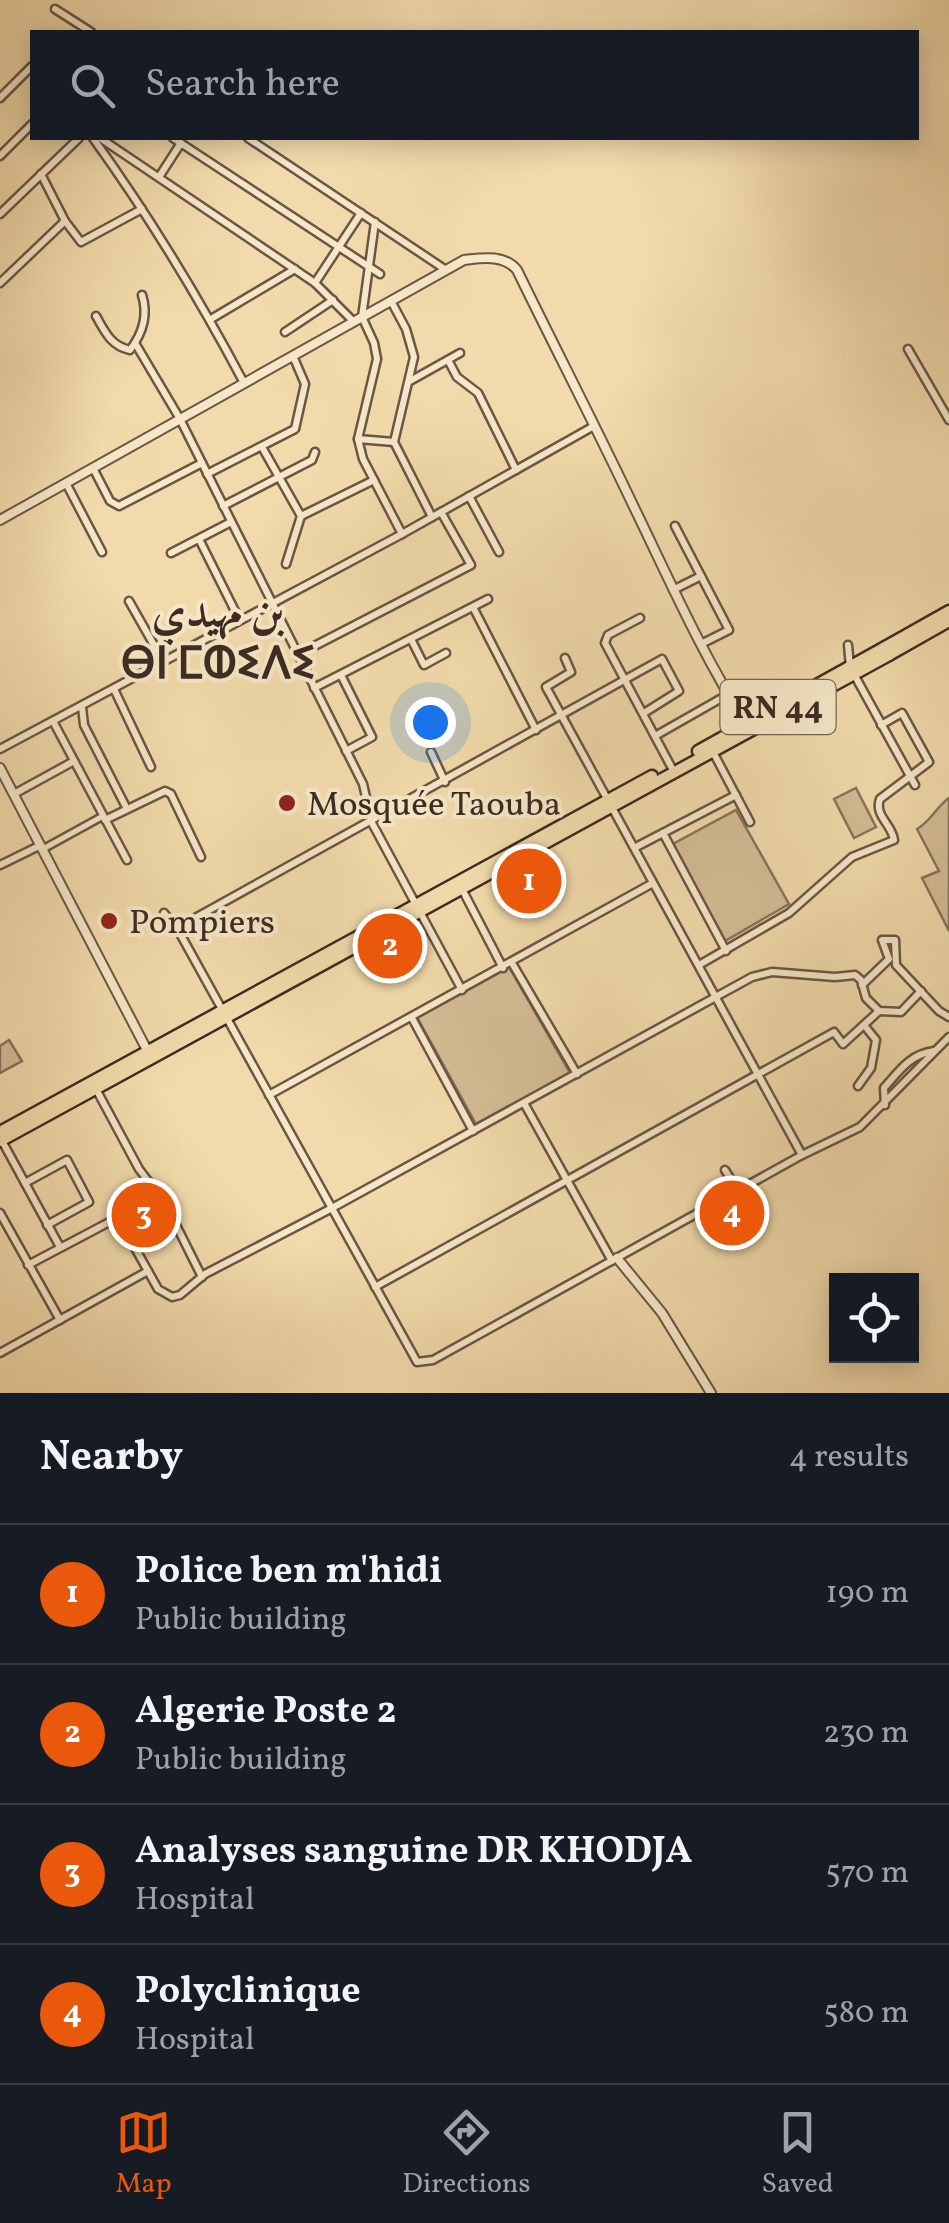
<!DOCTYPE html>
<meta charset="utf-8">
<style>
:root{--surface:#171b24;--page:#242831;--text:#f1f3f6;--muted:#9ea1a6;--line:#363941;--accent:#ea580c}
body{margin:0;font-family:Vollkorn,Amiri,"Noto Sans Tifinagh",serif;background:var(--page);color:var(--text)}
.controls{position:absolute;right:30px;bottom:30px;display:grid;overflow:hidden;border-radius:0px;box-shadow:0 5px 25px #0003}
.controls button{width:90px;height:90px;display:grid;place-items:center;padding:0;border:0;border-bottom:2px solid var(--line);background:var(--surface);color:var(--text);font:50px sans-serif}
.you{position:absolute;left:430px;top:722px;width:35px;height:35px;margin:-25px;border:8px solid #fff;border-radius:50%;background:#1a73e8;box-shadow:0 0 0 15px #1a73e833}
.badge{display:grid;place-items:center;width:65px;height:65px;border-radius:50%;background:var(--accent);color:#fff;font-size:32px;font-weight:700}
.pin{position:absolute;translate:-50% -50%;border:5px solid #fff;box-shadow:0 2px 10px #0006}
.list{margin:0;padding:0;list-style:none}
h2{display:flex;justify-content:space-between;align-items:center;height:130px;margin:0;padding:0 40px;font-size:42px}
h2 small{font-size:32px;font-weight:400;color:var(--muted)}
.list li{display:grid;grid-template-columns:65px 1fr auto;gap:30px;align-items:center;box-sizing:border-box;height:140px;padding:0 40px;border-top:2px solid var(--line)}
.list b{display:block;font-size:38px;white-space:nowrap}
.list p{margin:0;font-size:32px;white-space:nowrap;color:var(--muted)}
.list em{font-size:32px;font-style:normal;color:var(--muted)}
.icon{flex:none;width:55px;height:55px;fill:none;stroke:currentColor;stroke-width:2;stroke-linecap:round;stroke-linejoin:round}
.map{position:relative;flex:none;width:949px;height:1393px;overflow:hidden}
.search{position:absolute;background:var(--surface);box-shadow:0 5px 25px #0003;left:30px;right:30px;top:30px;height:110px;display:flex;align-items:center;gap:25px;box-sizing:border-box;padding:0 35px;border-radius:0px;color:var(--muted);font-size:38px}
.sheet{height:690px;background:var(--surface)}
nav{display:flex;justify-content:space-around;align-items:center;box-sizing:border-box;height:140px;border-top:2px solid var(--line);background:var(--surface);font-size:28px;color:var(--muted)}
nav a{display:grid;justify-items:center;gap:5px}
nav .on{color:var(--accent)}
.map>svg:first-child{display:block}
.green{fill:#d3bc94;stroke:#88735b;stroke-width:2.5}
.lines{fill:none;stroke-linecap:round;stroke-linejoin:round}
.pedestrian-casing{stroke:#6b5644;stroke-width:10}
.minor-casing{stroke:#6b5644;stroke-width:11}
.tertiary-casing{stroke:#6b5644;stroke-width:12}
.primary-casing{stroke:#3e2a22;stroke-width:15}
.trunk-casing{stroke:#3e2a22;stroke-width:15}
.pedestrian{stroke:#f6e7c8;stroke-width:5}
.minor{stroke:#f6e7c8;stroke-width:6}
.tertiary{stroke:#f6e7c8;stroke-width:8}
.primary{stroke:#f1daab;stroke-width:10}
.trunk{stroke:#f1daab;stroke-width:10}
.poi-dot{fill:#8f2418;stroke:#f6e7c8;stroke-width:4}
.labels{text-anchor:middle;stroke-width:8;stroke-linejoin:round;paint-order:stroke}
.shield{fill:#f6e7c8;stroke:#756354;stroke-width:2.5}
.shield-label{font-size:32px;font-weight:bold;fill:#3e2a22}
.poi-label{font-size:35px;fill:#3e2a22;stroke:#f6e7c8;text-anchor:start}
.district-label{font-size:45px;font-weight:bold;fill:#3e2a22;stroke:#f6e7c8}
</style>
<div class="map">
<svg width="949" height="1393" viewBox="0 0 949 1393">
<rect width="100%" height="100%" fill="#f1daab"/>
<filter id="stains"><feTurbulence type="fractalNoise" baseFrequency=".002" numOctaves="4"/><feColorMatrix values="0 0 0 0 .2 0 0 0 0 .09 0 0 0 0 .02 0 0 0 .5 -.17"/></filter>
<radialGradient id="worn" r=".72"><stop offset=".6" stop-color="#630" stop-opacity="0"/><stop offset="1" stop-color="#630" stop-opacity=".3"/></radialGradient>
<g class="green">
<path d="M856,788L876,827L854,838L834,799Z"/>
<path d="M949,798V931L922,878L939,871L917,829C931,821 936,807 949,798Z"/>
<path d="M736,810L789,904L725,941L671,845Z"/>
<path d="M509,967L570,1073L476,1124L417,1017Z"/>
<path d="M9,1040L22,1061L0,1073V1046Z"/>
</g>
<g class="lines">
<g class="pedestrian-casing">
<path id="pedestrian" d="M43,849L103,816"/>
</g>
<g class="minor-casing">
<g id="minor">
<path d="M55,9L91,32"/>
<path d="M0,98L32,66"/>
<path d="M93,138C149,216 199,298 244,383"/>
<path d="M100,138L315,283L354,322"/>
<path d="M173,138L380,274"/>
<path d="M248,138L446,270"/>
<path d="M0,156L32,124"/>
<path d="M41,174L65,221L81,242L142,209"/>
<path d="M159,177L181,143"/>
<path d="M0,214L79,138"/>
<path d="M375,222L362,317L374,343L377,359L358,439L363,459L402,534"/>
<path d="M0,283L65,221"/>
<path d="M315,283L361,213"/>
<path d="M391,301L406,329L414,357L394,442L432,517"/>
<path d="M96,316C105,332 111,346 130,350C143,333 148,314 142,295"/>
<path d="M211,319L295,269"/>
<path d="M285,332L333,300"/>
<path d="M135,343L180,419L363,784L372,823L462,990"/>
<path d="M908,349L949,420"/>
<path d="M448,360L457,377L478,393L516,470"/>
<path d="M410,381L460,353"/>
<path d="M358,439L394,442"/>
<path d="M262,447L301,516L374,480"/>
<path d="M93,468L110,501L119,506L202,463"/>
<path d="M207,474L295,429L305,384L293,356"/>
<path d="M66,483L102,552"/>
<path d="M469,496L499,552"/>
<path d="M223,506L312,460L315,452"/>
<path d="M675,526L729,630L701,644"/>
<path d="M199,539L239,619"/>
<path d="M171,553L231,522"/>
<path d="M286,564L301,516"/>
<path d="M673,590L701,576"/>
<path d="M129,601L163,661"/>
<path d="M473,607L536,730"/>
<path d="M640,618L608,635L605,643L674,772"/>
<path d="M411,639L424,665L446,653"/>
<path d="M848,645L850,667L915,785"/>
<path d="M297,655L471,565L441,512"/>
<path d="M341,675L372,737L346,751"/>
<path d="M314,688L488,599"/>
<path d="M114,689L151,767"/>
<path d="M82,707L84,725L127,809"/>
<path d="M54,723L127,860"/>
<path d="M655,736L727,695"/>
<path d="M0,749L402,534L594,426"/>
<path d="M431,752L445,782"/>
<path d="M713,752L750,822"/>
<path d="M14,794L74,761"/>
<path d="M105,820L165,791L171,794L201,857"/>
<path d="M663,833L726,951"/>
<path d="M636,847L736,795"/>
<path d="M0,865L41,845"/>
<path d="M462,889L503,968"/>
<path d="M164,913L177,928L417,1362L433,1360L802,1155L546,687L571,672L565,658"/>
<path d="M177,928L662,659L679,691L644,713"/>
<path d="M512,963L577,1074"/>
<path d="M699,965L789,913L852,857L894,840C892,824 874,816 880,799L929,762L902,713L881,725"/>
<path d="M862,985L889,959L882,940H895L896,965L939,1011L949,1017"/>
<path d="M412,1018L473,1131"/>
<path d="M858,1086L871,1068L876,1040L864,1025"/>
<path d="M96,1089L139,1169L165,1203L202,1277"/>
<path d="M269,1095L653,883"/>
<path d="M524,1103L612,1261"/>
<path d="M885,1105L884,1088C899,1071 910,1054 934,1051"/>
<path d="M2,1141L60,1247"/>
<path d="M802,1155L860,1127L949,1037"/>
<path d="M725,1170L738,1191"/>
<path d="M25,1183L67,1160L89,1202L47,1225"/>
<path d="M749,1184L763,1208"/>
<path d="M0,1213L60,1320"/>
<path d="M28,1265L115,1219L120,1221L158,1289L172,1297L180,1295L205,1274L332,1208L752,977L772,972L835,977L855,975L861,980L866,998L879,1011L901,1012L921,991"/>
<path d="M375,1287L834,1032L843,1044L879,1011"/>
<path d="M0,1353L148,1271"/>
</g>
</g>
<g class="tertiary-casing">
<g id="tertiary">
<path d="M0,520L464,260C482,258 504,254 517,270C555,348 595,425 632,503C669,579 702,655 748,726"/>
<path d="M0,768L148,1052"/>
<path d="M617,1258L662,1313L711,1393"/>
</g>
</g>
<g class="primary-casing">
<g id="primary">
<path d="M698,751L885,647"/>
<path d="M0,1132L652,776"/>
<path d="M0,1141L889,655"/>
</g>
</g>
<g class="trunk-casing">
<g id="trunk">
<path d="M885,647L949,611"/>
<path d="M889,655L949,621"/>
</g>
</g>
<use href="#pedestrian" class="pedestrian"/>
<use href="#minor" class="minor"/>
<use href="#tertiary" class="tertiary"/>
<use href="#primary" class="primary"/>
<use href="#trunk" class="trunk"/>
</g>
<g class="poi-dot">
<circle cx="287" cy="803" r="10"/>
<circle cx="109" cy="921" r="10"/>
</g>
<g class="labels">
<rect class="shield" x="720.5" y="680" width="115" height="54" rx="8"/>
<g class="shield-label">
<text x="778" y="718">RN 44</text>
</g>
<g class="poi-label">
<text x="307" y="815">Mosquée Taouba</text>
<text x="129" y="933">Pompiers</text>
</g>
<g class="district-label">
<text x="218" y="626">بن مهيدي<tspan x="218" dy="52">ⴱⵏ ⵎⵀⵉⴷⵉ</tspan></text>
</g>
</g>
<rect width="100%" height="100%" filter="url(#stains)"/>
<rect width="100%" height="100%" fill="url(#worn)"/>
</svg>
<div class="controls">
<button><svg class="icon" aria-label="locate" viewBox="0 0 24 24"><circle cx="12" cy="12" r="6"/><path d="M12 2v4M12 18v4M2 12h4M18 12h4"/></svg></button>
</div>
<div class="you"></div>
<div class="pin badge" style="left:529px;top:881px">1</div>
<div class="pin badge" style="left:390px;top:946px">2</div>
<div class="pin badge" style="left:144px;top:1215px">3</div>
<div class="pin badge" style="left:732px;top:1213px">4</div>
<div class="search"><svg class="icon" aria-label="search" viewBox="0 0 24 24"><circle cx="10" cy="10" r="6"/><path d="M15 15l6 6"/></svg>Search here</div>
</div>
<section class="sheet">
<h2>Nearby<small>4 results</small></h2>
<ul class="list">
<li><span class="badge">1</span><div><b>Police ben m'hidi</b><p>Public building</p></div><em>190 m</em></li>
<li><span class="badge">2</span><div><b>Algerie Poste 2</b><p>Public building</p></div><em>230 m</em></li>
<li><span class="badge">3</span><div><b>Analyses sanguine DR KHODJA</b><p>Hospital</p></div><em>570 m</em></li>
<li><span class="badge">4</span><div><b>Polyclinique</b><p>Hospital</p></div><em>580 m</em></li>
</ul>
</section>
<nav>
<a class="on"><svg class="icon" aria-label="map" viewBox="0 0 24 24"><path d="M3 6l6-2 6 2 6-2v14l-6 2-6-2-6 2zM9 4v14M15 6v14"/></svg>Map</a>
<a><svg class="icon" aria-label="directions" viewBox="0 0 24 24"><path d="M12 3l9 9-9 9-9-9zM9 14v-3h6M13 9l2 2-2 2"/></svg>Directions</a>
<a><svg class="icon" aria-label="saved" viewBox="0 0 24 24"><path d="M7 4h10v16l-5-4-5 4z"/></svg>Saved</a>
</nav>
